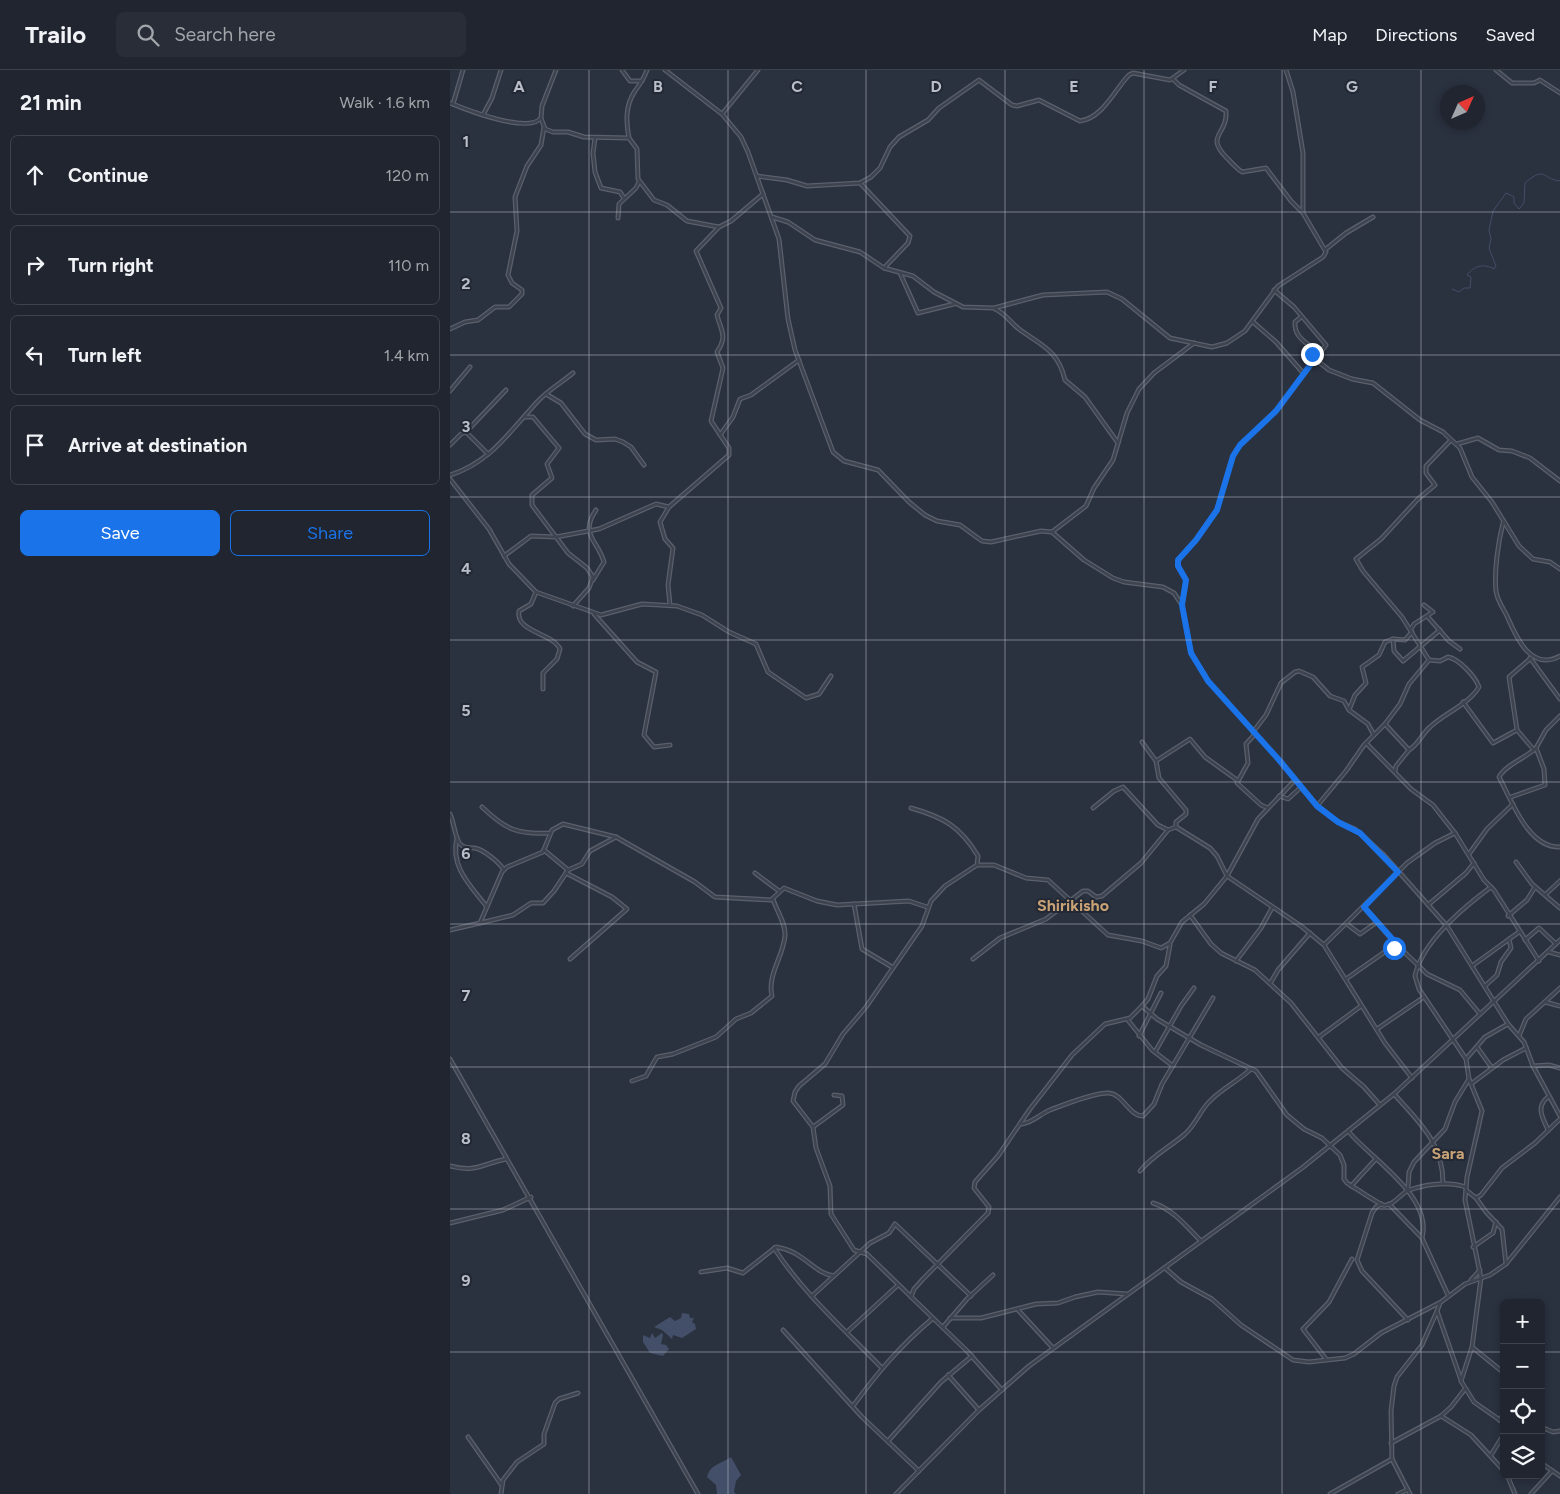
<!DOCTYPE html>
<meta charset="utf-8">
<style>
:root{--surface:#20252f;--page:#282d37;--text:#f1f3f6;--muted:#a2a5aa;--line:#3d424b;--accent:#1a73e8}
body{margin:0;font-family:Figtree,sans-serif;background:var(--page);color:var(--text)}
.controls{position:absolute;right:15px;bottom:15px;display:grid;overflow:hidden;border-radius:8px;box-shadow:0 2px 8px #0003}
.controls button{width:45px;height:45px;display:grid;place-items:center;padding:0;border:0;border-bottom:1px solid var(--line);background:var(--surface);color:var(--text);font:25px sans-serif}
.compass{position:absolute;left:990px;top:15px;width:45px;height:45px;border-radius:50%;background:var(--surface);box-shadow:0 2px 8px #0003;rotate:45deg}
.stop{position:absolute;width:15px;height:15px;margin:-11px;border:4px solid #1a73e8;border-radius:50%;background:#fff}
.stop.end{background:#1a73e8;border-color:#fff;box-shadow:0 1px 5px #0008}
.list{margin:0;padding:0;list-style:none}
h2{display:flex;justify-content:space-between;align-items:center;height:65px;margin:0;padding:0 20px;font-size:21px}
h2 small{font-size:16px;font-weight:400;color:var(--muted)}
.list li{display:grid;grid-template-columns:32px 1fr auto;gap:15px;align-items:center;box-sizing:border-box;height:80px;margin:0 10px 10px;padding:0 10px;border:1px solid var(--line);border-radius:8px}
.list b{display:block;font-size:19px;white-space:nowrap}
.list em{font-size:16px;font-style:normal;color:var(--muted)}
.actions{display:flex;gap:10px;padding:15px 20px}
.actions a{flex:1;padding:11px 0;border:1px solid var(--accent);border-radius:8px;text-align:center;font-size:18px;color:var(--accent)}
.actions .main{background:var(--accent);color:#fff}
.icon{flex:none;width:28px;height:28px;fill:none;stroke:currentColor;stroke-width:2;stroke-linecap:round;stroke-linejoin:round}
.map{position:relative;flex:none;width:1110px;height:1424px;overflow:hidden}
header{display:flex;align-items:center;gap:30px;box-sizing:border-box;height:70px;padding:0 25px;background:var(--surface);border-bottom:1px solid var(--line)}
header strong{font-size:24px}
nav{display:flex;gap:28px;margin-inline-start:auto;font-size:18px}
.search{width:350px;height:45px;background:var(--page);display:flex;align-items:center;gap:12px;box-sizing:border-box;padding:0 18px;border-radius:8px;color:var(--muted);font-size:19px}
main{display:flex}
aside{flex:1;background:var(--surface)}
.map>svg:first-child{display:block}
.water{fill:#434f68}
.lines{fill:none;stroke-linecap:round;stroke-linejoin:round}
.stream{stroke:#434f68;stroke-width:1}
.street-casing{stroke:#5b616c;stroke-width:5}
.street{stroke:#3d434f;stroke-width:2.5}
.route{stroke:#1a73e8;stroke-width:6}
.grid{fill:none;stroke:#babec9;stroke-width:1;stroke-opacity:0.55}
.labels{text-anchor:middle;stroke-width:4;stroke-linejoin:round;paint-order:stroke}
.quarter-label{font-size:16px;font-weight:bold;fill:#c9a275;stroke:#222834}
.grid-label{font-size:16px;text-anchor:middle;font-weight:bold;fill:#babec9;stroke:#222834;stroke-width:4;stroke-linejoin:round;paint-order:stroke}
</style>
<header>
<strong>Trailo</strong>
<div class="search"><svg class="icon" aria-label="search" viewBox="0 0 24 24"><circle cx="10" cy="10" r="6"/><path d="M15 15l6 6"/></svg>Search here</div>
<nav><a>Map</a><a>Directions</a><a>Saved</a></nav>
</header>
<main>
<aside>
<h2>21 min<small>Walk · 1.6 km</small></h2>
<ul class="list">
<li><svg class="icon" aria-label="ahead" viewBox="0 0 24 24"><path d="M12 20V5M6 11l6-6 6 6"/></svg><div><b>Continue</b></div><em>120 m</em></li>
<li><svg class="icon" aria-label="right" viewBox="0 0 24 24"><path d="M7 20v-9h11M14 6l5 5-5 5"/></svg><div><b>Turn right</b></div><em>110 m</em></li>
<li><svg class="icon" aria-label="left" viewBox="0 0 24 24"><path d="M17 20v-9H6M10 6l-5 5 5 5"/></svg><div><b>Turn left</b></div><em>1.4 km</em></li>
<li><svg class="icon" aria-label="arrive" viewBox="0 0 24 24"><path d="M6 21V4h12l-3 4 3 4H6"/></svg><div><b>Arrive at destination</b></div></li>
</ul>
<div class="actions"><a class="main">Save</a><a>Share</a></div>
</aside>
<div class="map">
<svg width="1110" height="1424" viewBox="0 0 1110 1424">
<rect width="100%" height="100%" fill="#2a313f"/>
<g class="water">
<path d="M232,1243L239,1244L240,1248H244L242,1252L245,1254L246,1259L232,1268L223,1265L222,1269L212,1260L204,1257L220,1247L225,1251L231,1248Z"/>
<path d="M202,1263L205,1268L212,1263L213,1265L211,1274L216,1275L219,1279L213,1286L200,1283L193,1272V1265L200,1268Z"/>
<path d="M281,1387L291,1405L286,1411L284,1422L286,1424H267L266,1415L257,1407C260,1394 273,1393 281,1387Z"/>
</g>
<g class="lines">
<path class="stream" d="M1002,219L1009,222L1014,218H1020L1021,207L1017,205C1024,196 1033,193 1044,199L1046,196L1039,178L1041,169L1039,160L1043,141L1056,123L1064,127V133L1069,139L1074,133L1075,113C1096,95 1091,109 1110,111"/>
<g class="street-casing">
<g id="street">
<path d="M172,0L180,11H192"/>
<path d="M215,0L272,44L291,67L298,82L329,169L338,249L345,280L383,382L394,391L428,400L459,432L475,445L487,451L510,455L532,471L541,472L591,461L602,462L634,490L663,508L674,512L713,517L724,523L732,535L741,583L758,611L830,691L867,736L888,752L905,759L933,784L997,856L1058,954L1074,972L1083,996L1110,1046"/>
<path d="M1046,0L1062,13H1084L1090,10L1110,23"/>
<path d="M723,9L729,15L776,41C778,65 754,65 777,88C782,93 786,98 792,102L816,98L841,131L852,142"/>
<path d="M0,33C17,40 78,64 91,48L92,36L106,0"/>
<path d="M3,34L13,0"/>
<path d="M272,44L308,0"/>
<path d="M33,45L42,28L51,0"/>
<path d="M91,48L95,59L103,62H118L134,67L179,68L187,79L188,109L204,130L217,135L237,151L269,157"/>
<path d="M145,68L143,83L145,102L151,118L170,122L174,128"/>
<path d="M179,68C176,51 175,36 185,21C190,14 194,9 197,0"/>
<path d="M307,106L337,110L357,116L410,113L421,107L430,98L440,77L449,67L478,50L489,38L529,10L562,35L567,36L589,30L630,51C653,48 665,19 679,5L683,3L720,10L734,0"/>
<path d="M410,113L460,166L458,173L434,198"/>
<path d="M322,147L338,152L365,170L410,182L434,198L463,206L484,222L513,237L544,238L593,225L657,222L672,229L720,268L762,277L777,273L795,261L828,216L873,187L876,182L853,143V83L843,22L836,0"/>
<path d="M168,148L169,134L186,118L189,112"/>
<path d="M876,179L896,163L923,147"/>
<path d="M450,203L468,243L504,234"/>
<path d="M545,239C556,244 560,252 569,259C592,276 608,280 615,310L635,327L668,373"/>
<path d="M851,247L845,252C844,264 853,272 863,277L861,282L864,289"/>
<path d="M803,252L826,272L854,304"/>
<path d="M0,259L15,252L28,250L45,237H59L72,224V220L62,213L58,205L67,161L65,127L77,96L91,75L94,57"/>
<path d="M865,289L879,300L902,309L923,313L970,350L993,362L1010,378L1022,407L1042,432L1069,476L1083,489L1100,492L1110,499"/>
<path d="M0,321L20,297"/>
<path d="M96,324L111,333L135,364L146,370L165,369L173,372L181,377L194,395"/>
<path d="M74,347H83L109,378L97,394L102,408L82,425V435L118,483L137,498L143,507L139,518L123,536"/>
<path d="M16,362L56,320"/>
<path d="M270,365L283,347L290,329L301,325L349,290"/>
<path d="M1007,374L1028,368L1049,380L1062,381L1080,388L1110,411"/>
<path d="M0,375L11,364L16,362L38,384"/>
<path d="M0,405C41,393 62,358 90,329C100,319 112,312 123,303"/>
<path d="M0,409L39,459L59,494L86,522L151,545L192,534L227,536L252,545L279,562L306,574L318,602L356,628L369,624L381,606"/>
<path d="M219,437L210,452L215,469L223,478L218,515L220,535"/>
<path d="M1053,453C1048,473 1044,501 1046,521C1047,530 1053,538 1057,546C1066,567 1081,602 1110,586"/>
<path d="M602,462L636,436L644,418L663,390L677,343L689,319L704,303L744,273"/>
<path d="M54,486L81,466L106,467L149,459L206,434L219,437L279,385V378L261,351L273,298L267,282C278,266 271,261 267,245L271,238L246,181L269,157L281,151L313,124"/>
<path d="M143,510L154,492C148,470 129,465 146,440"/>
<path d="M86,522L81,534L69,541C65,562 103,563 110,579L107,589L93,603V619"/>
<path d="M732,535L736,510L728,496V490L746,470L767,440L783,386L790,375L826,341L876,275L844,237L824,220"/>
<path d="M144,544L187,592L206,602L194,665L204,677L220,675"/>
<path d="M977,546L999,571L1010,579"/>
<path d="M961,559L964,554L983,542L974,535"/>
<path d="M943,569L944,581L953,591L990,560"/>
<path d="M1080,588L1110,629"/>
<path d="M1081,588L1059,607L1067,660L1084,680"/>
<path d="M1013,632L1043,673L1067,660"/>
<path d="M899,640L905,625L916,613L912,597L929,585L935,572L943,569L955,570L962,562"/>
<path d="M935,654L959,680L946,696L945,701"/>
<path d="M803,662L816,645L831,613L845,602L849,601L863,607L880,626L894,631L899,640L918,654L924,665"/>
<path d="M805,664L796,674L798,693L787,713L811,735L818,738"/>
<path d="M692,672L706,691L709,708L736,740V744L726,752V757"/>
<path d="M916,673L961,719L983,735L1005,763L1034,810L1044,820L1089,891"/>
<path d="M1086,678C1076,688 1055,695 1049,707C1062,731 1078,778 1110,777"/>
<path d="M959,680C968,675 972,664 980,657C995,643 1019,634 1029,617C1025,606 1009,589 998,587L990,591L979,590"/>
<path d="M706,691L740,669L755,687L787,710"/>
<path d="M829,726L838,729L850,718"/>
<path d="M1061,727L1095,715L1094,699L1086,678L1096,660L1110,646"/>
<path d="M867,736L896,701L914,675L935,654L950,634L959,614L979,590L952,547L913,501L906,489L931,469L968,429L985,415L976,403V396L1001,370"/>
<path d="M32,737C55,759 67,765 100,763"/>
<path d="M461,738C493,747 510,756 528,786L527,795"/>
<path d="M643,738L664,721L673,717L708,755L718,760"/>
<path d="M0,744C4,752 5,768 10,774C15,779 19,777 25,778C34,780 49,792 54,800"/>
<path d="M7,768C0,797 20,815 37,837"/>
<path d="M94,780L118,800"/>
<path d="M1019,784L1037,759L1063,734"/>
<path d="M1066,792L1082,814L1110,838"/>
<path d="M116,803L162,827L177,839L120,889"/>
<path d="M305,803L329,821"/>
<path d="M1041,817C1014,837 972,872 965,906L969,919L1016,989L1019,1009L1032,1041L1017,1107L1015,1130L1031,1208L1022,1277L1011,1311L1024,1332L1054,1353"/>
<path d="M1096,824L1110,811"/>
<path d="M404,834L412,879L442,897"/>
<path d="M978,835L1016,803L1024,793"/>
<path d="M740,845L761,874L771,883L805,900L841,933L892,998L914,1017L930,1035"/>
<path d="M1058,846L1077,830L1085,817"/>
<path d="M30,853L63,845L81,833H93L104,821L118,800L132,794L140,781L166,767"/>
<path d="M897,854L910,864L927,852"/>
<path d="M0,860L30,853L52,802L57,797L93,782L102,760L113,754L166,767L245,812L265,827L321,830L334,818L367,831L387,835L459,831L477,837"/>
<path d="M1075,870L1089,858L1106,874"/>
<path d="M946,874L977,904L1010,920L1030,944"/>
<path d="M874,875L957,793L985,773L1005,763"/>
<path d="M1099,882L1110,885"/>
<path d="M523,889L550,868L596,849L633,821H638L646,827L652,826L691,793L718,760L726,757L760,778L767,786L777,806L851,856L874,875L935,973L962,1008"/>
<path d="M786,891L811,858L822,838"/>
<path d="M1022,896L1069,862"/>
<path d="M896,909L946,874L914,837"/>
<path d="M821,912L828,900L860,863"/>
<path d="M1035,916L1047,905L1051,892L1061,878L1059,869"/>
<path d="M1095,932L1110,936"/>
<path d="M692,936L707,949L751,975L806,1001L837,1045L854,1059L872,1068L890,1085L894,1095V1109L897,1113C902,1116 929,1134 933,1135C943,1137 951,1123 959,1120C977,1114 998,1111 1016,1117"/>
<path d="M677,949L702,980L723,996"/>
<path d="M927,959L974,927"/>
<path d="M689,966L711,923"/>
<path d="M1069,966L1076,949L1110,918"/>
<path d="M869,967L911,936"/>
<path d="M1027,977L1042,998"/>
<path d="M705,982L731,936L744,918"/>
<path d="M0,989L248,1424"/>
<path d="M1016,989L1035,967L1058,954"/>
<path d="M1083,996L1099,995L1110,998"/>
<path d="M182,1011L196,1006L207,987L223,984L266,967L286,949L301,943L322,926C317,905 333,887 335,866C336,853 326,840 323,829"/>
<path d="M1021,1014L1053,990L1076,978"/>
<path d="M944,1024C969,1052 993,1073 993,1113"/>
<path d="M1098,1027C1085,1037 1093,1048 1098,1060"/>
<path d="M572,1054C584,1052 590,1044 600,1040C613,1035 645,1022 659,1023C673,1024 679,1046 693,1046L704,1034L712,1014L763,928"/>
<path d="M363,1057L393,1035L392,1026L384,1025"/>
<path d="M898,1061C922,1090 983,1126 972,1168"/>
<path d="M0,1096C26,1103 32,1094 56,1089"/>
<path d="M690,1101C703,1085 720,1077 735,1064C748,1052 749,1041 761,1030C773,1018 788,1011 801,999"/>
<path d="M901,1116L925,1090"/>
<path d="M958,1118L959,1102L964,1092L995,1059L1005,1032L1019,1009"/>
<path d="M1016,1120L1026,1128L1036,1142L1052,1159L1056,1194"/>
<path d="M1026,1128L1031,1125L1052,1098L1085,1073L1110,1049"/>
<path d="M703,1133C723,1139 737,1157 751,1171"/>
<path d="M931,1134L926,1137L922,1143L907,1190L912,1201L958,1250"/>
<path d="M939,1134L972,1168L998,1225"/>
<path d="M0,1153L53,1140L81,1127"/>
<path d="M1023,1177L1043,1163L1046,1152"/>
<path d="M324,1178C353,1223 394,1259 431,1297"/>
<path d="M715,1198L731,1212L762,1229L791,1255L843,1290L859,1292L895,1288L904,1284L931,1263L991,1232L1015,1214L1040,1205L1056,1194L1110,1127"/>
<path d="M251,1202L277,1198L293,1203L326,1177C354,1181 363,1203 384,1206"/>
<path d="M1021,1210L1030,1200"/>
<path d="M362,1226L420,1173L439,1163L445,1154L521,1226"/>
<path d="M461,1227L464,1219L473,1209L538,1143L539,1137L524,1118L525,1112L548,1086L580,1039L622,985L655,954L680,948L692,936L698,929L707,906L716,896L720,875"/>
<path d="M990,1233L987,1241L1011,1310"/>
<path d="M568,1240L603,1278"/>
<path d="M500,1248H531L586,1234L608,1233L625,1227L648,1222L677,1224"/>
<path d="M493,1257L517,1229L543,1205"/>
<path d="M333,1260L412,1347L469,1401"/>
<path d="M397,1262L448,1215"/>
<path d="M1022,1277L1054,1303"/>
<path d="M876,1289L853,1259L879,1232L902,1189"/>
<path d="M498,1305L529,1340"/>
<path d="M552,1320L517,1281L417,1184L404,1180L381,1144L380,1116L366,1078L363,1057L343,1031L345,1022L349,1016L375,994L393,964L416,937L472,856L481,831L495,816L527,795H544L576,808L598,810L658,865L692,871L711,878L720,873L732,852L754,834L777,806L808,749L845,710"/>
<path d="M403,1336C428,1302 450,1276 482,1249"/>
<path d="M991,1346L1021,1365L1054,1401"/>
<path d="M1049,1350L1054,1344"/>
<path d="M1091,1357L1103,1362L1110,1361"/>
<path d="M18,1367L51,1414"/>
<path d="M438,1371L491,1312L522,1286"/>
<path d="M941,1373L991,1346L1001,1337L1015,1319"/>
<path d="M1041,1385L1054,1364"/>
<path d="M1091,1393L1110,1406"/>
<path d="M1057,1405L1065,1424"/>
<path d="M51,1424L53,1410L67,1392L94,1374V1364L105,1333L109,1329L128,1323"/>
<path d="M446,1424L529,1340L579,1296L852,1098L944,1024L1110,870"/>
<path d="M880,1424L942,1389"/>
<path d="M948,1424L957,1420"/>
<path d="M960,1424L942,1389L941,1341L944,1316L947,1307L972,1275L987,1241"/>
<path d="M1081,1424L1102,1401"/>
</g>
</g>
<use href="#street" class="street"/>
</g>
<g class="lines">
<path class="route" d="M862,284L864,290L826,341L790,375L783,386L767,440L746,470L728,490V496L736,510L732,535L741,583L758,611L830,691L867,736L888,752L910,763L948,802L914,837L945,872L944,878"/>
</g>
<path class="grid" d="M139,0V1424M278,0V1424M416,0V1424M555,0V1424M694,0V1424M832,0V1424M971,0V1424M0,142H1110M0,285H1110M0,427H1110M0,570H1110M0,712H1110M0,854H1110M0,997H1110M0,1139H1110M0,1282H1054M1091,1282H1110"/>
<g class="labels">
<g class="quarter-label">
<text x="623" y="841">Shirikisho</text>
<text x="998" y="1089">Sara</text>
</g>
</g>
<g class="grid-label">
<text x="69" y="22">A</text>
<text x="208" y="22">B</text>
<text x="347" y="22">C</text>
<text x="486" y="22">D</text>
<text x="624" y="22">E</text>
<text x="763" y="22">F</text>
<text x="902" y="22">G</text>
<text x="16" y="77">1</text>
<text x="16" y="219">2</text>
<text x="16" y="362">3</text>
<text x="16" y="504">4</text>
<text x="16" y="646">5</text>
<text x="16" y="789">6</text>
<text x="16" y="931">7</text>
<text x="16" y="1074">8</text>
<text x="16" y="1216">9</text>
</g>
</svg>
<div class="controls">
<button>+</button>
<button>−</button>
<button><svg class="icon" aria-label="locate" viewBox="0 0 24 24"><circle cx="12" cy="12" r="6"/><path d="M12 2v4M12 18v4M2 12h4M18 12h4"/></svg></button>
<button><svg class="icon" aria-label="layers" viewBox="0 0 24 24"><path d="M12 4l9 5-9 5-9-5zM3 14l9 5 9-5"/></svg></button>
</div>
<svg class="compass" viewBox="-18 -18 36 36"><path d="M0-13l5 13h-10z" fill="#e53935"/><path d="M0 13l5-13h-10z" fill="#a2a5aa"/></svg>
<div class="stop" style="left:944px;top:878px"></div>
<div class="stop end" style="left:862px;top:284px"></div>
</div>
</main>
